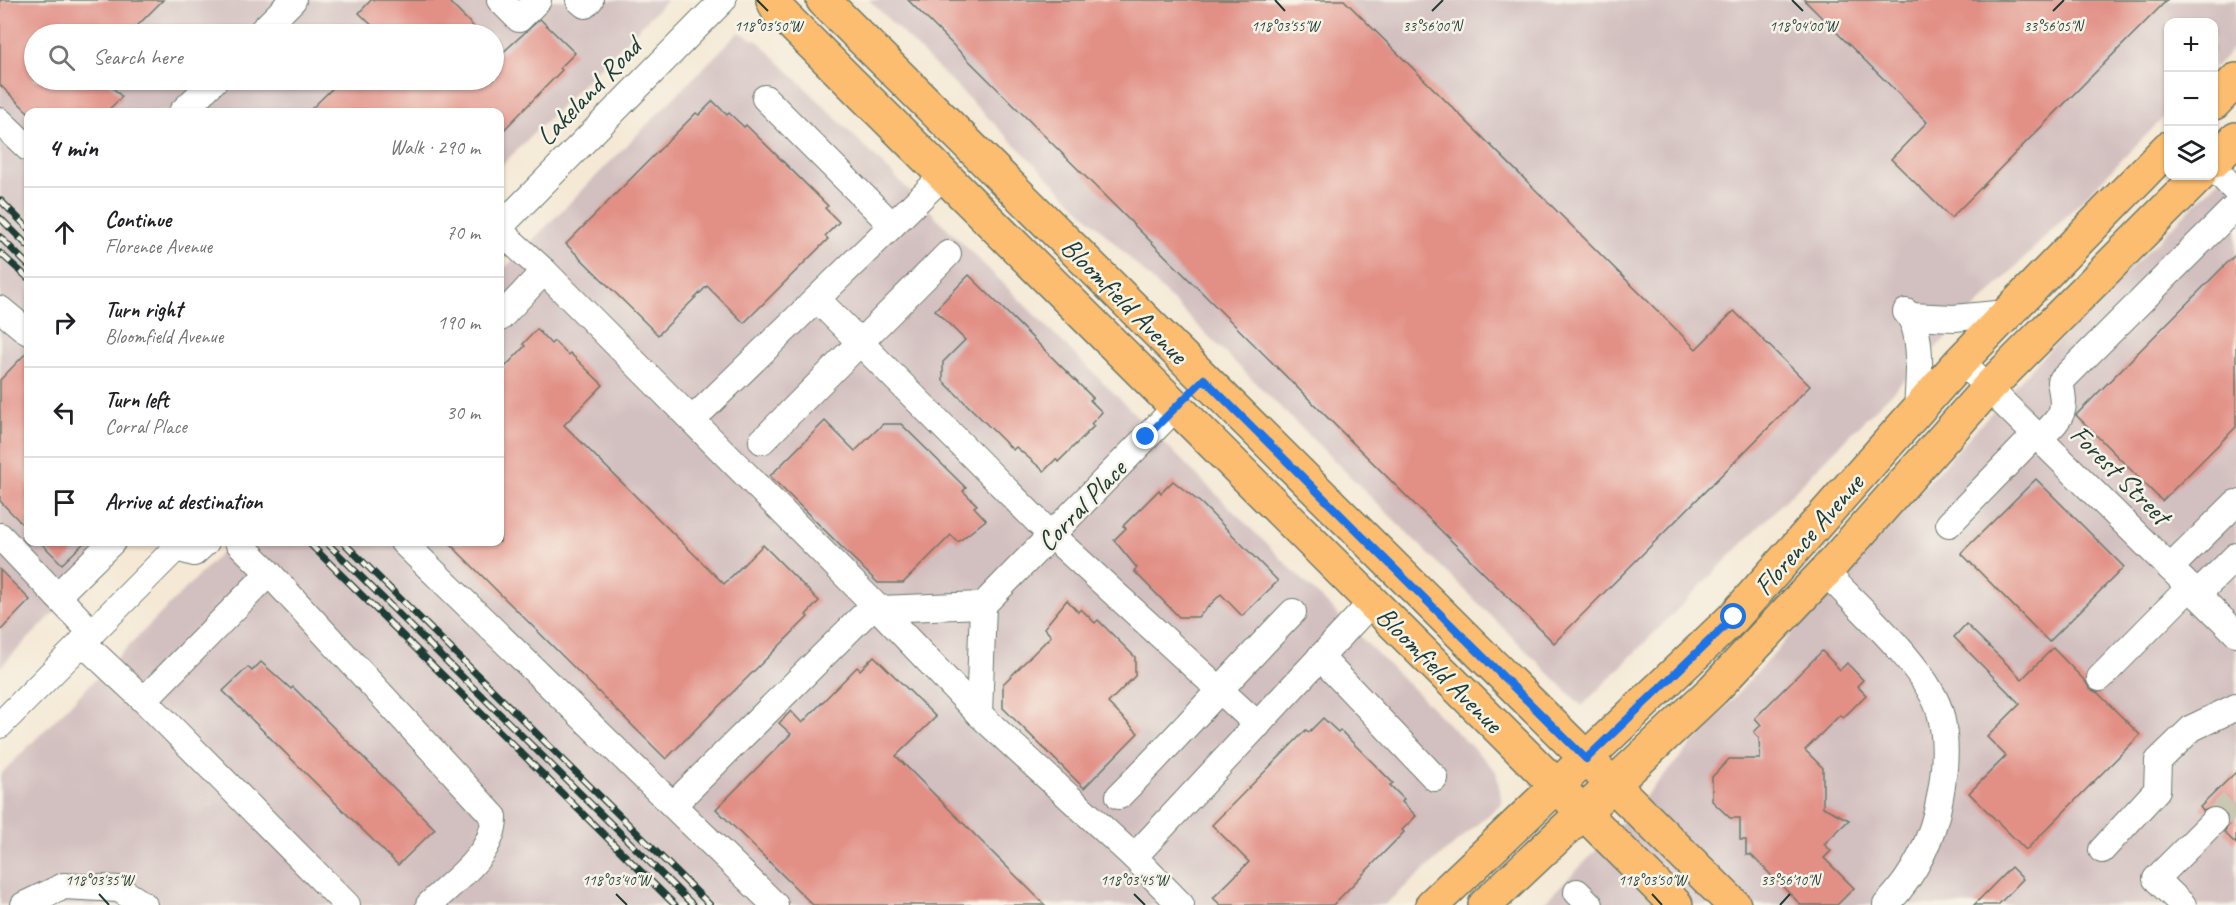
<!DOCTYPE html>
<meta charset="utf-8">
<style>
:root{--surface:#fff;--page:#f6f6f6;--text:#202124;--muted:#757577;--line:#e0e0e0}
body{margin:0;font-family:Caveat,sans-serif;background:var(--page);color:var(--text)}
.controls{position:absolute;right:18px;top:18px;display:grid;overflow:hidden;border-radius:12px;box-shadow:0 2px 4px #0004}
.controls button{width:54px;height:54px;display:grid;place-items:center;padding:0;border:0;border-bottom:2px solid var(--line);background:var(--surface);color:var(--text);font:30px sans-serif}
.stop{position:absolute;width:18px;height:18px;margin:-14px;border:4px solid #1a73e8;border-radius:50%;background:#fff}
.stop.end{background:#1a73e8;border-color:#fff;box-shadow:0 2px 6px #0008}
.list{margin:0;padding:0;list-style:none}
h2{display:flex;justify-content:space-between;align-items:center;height:78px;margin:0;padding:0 24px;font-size:26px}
h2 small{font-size:20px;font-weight:400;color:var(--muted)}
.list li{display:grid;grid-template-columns:39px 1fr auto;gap:18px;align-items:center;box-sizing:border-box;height:90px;padding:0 24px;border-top:2px solid var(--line)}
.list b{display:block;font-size:22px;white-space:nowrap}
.list p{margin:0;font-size:20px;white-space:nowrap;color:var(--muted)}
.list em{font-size:20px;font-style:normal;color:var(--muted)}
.icon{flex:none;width:33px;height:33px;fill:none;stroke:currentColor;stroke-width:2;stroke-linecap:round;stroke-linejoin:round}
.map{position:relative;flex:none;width:2236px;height:905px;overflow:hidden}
.search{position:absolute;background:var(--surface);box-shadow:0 2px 4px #0004;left:24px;top:24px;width:480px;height:66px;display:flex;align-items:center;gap:15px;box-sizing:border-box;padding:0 21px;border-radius:33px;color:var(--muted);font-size:22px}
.panel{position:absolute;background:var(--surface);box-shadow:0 2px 4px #0004;left:24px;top:108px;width:480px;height:438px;border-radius:12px}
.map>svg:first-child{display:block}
.industrial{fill:#d2bfbf;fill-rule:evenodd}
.building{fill:#e28f85}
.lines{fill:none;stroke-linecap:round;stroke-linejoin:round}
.minor-tunnel{stroke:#cac7b5;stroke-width:26;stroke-dasharray:26 13;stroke-linecap:butt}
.minor-casing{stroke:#6a796c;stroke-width:28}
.major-casing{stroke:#6a796c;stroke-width:36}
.minor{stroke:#fff;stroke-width:26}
.major{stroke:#fcbd6f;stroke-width:33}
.rail-casing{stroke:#1f3d34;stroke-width:7}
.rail{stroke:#f7f3e8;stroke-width:4.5;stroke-dasharray:14;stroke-linecap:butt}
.route{stroke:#1a73e8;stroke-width:8}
.ticks{fill:none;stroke:#1f3d34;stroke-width:2}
.labels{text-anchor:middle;stroke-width:5;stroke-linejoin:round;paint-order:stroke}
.street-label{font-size:28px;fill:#1f3d34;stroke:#f7f3e8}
.ticks-label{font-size:15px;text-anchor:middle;fill:#1f3d34;stroke:#f7f3e8;stroke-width:5;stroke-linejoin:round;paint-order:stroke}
</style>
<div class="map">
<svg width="2236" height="905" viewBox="0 0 2236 905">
<rect width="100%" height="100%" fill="#f7f3e8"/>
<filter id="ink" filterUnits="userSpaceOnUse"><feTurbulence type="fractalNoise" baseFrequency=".0167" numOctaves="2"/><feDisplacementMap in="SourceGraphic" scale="12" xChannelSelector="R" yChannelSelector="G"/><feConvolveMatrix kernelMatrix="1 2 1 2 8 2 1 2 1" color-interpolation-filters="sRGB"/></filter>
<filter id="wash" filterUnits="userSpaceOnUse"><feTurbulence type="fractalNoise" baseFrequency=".008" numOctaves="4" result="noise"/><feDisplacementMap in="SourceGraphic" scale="24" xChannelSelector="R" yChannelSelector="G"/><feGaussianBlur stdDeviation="1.35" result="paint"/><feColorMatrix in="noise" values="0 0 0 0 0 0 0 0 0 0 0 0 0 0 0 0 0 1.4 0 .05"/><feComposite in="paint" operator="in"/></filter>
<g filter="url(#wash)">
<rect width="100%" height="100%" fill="#f5e9d5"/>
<g class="industrial">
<path d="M0,0H667L500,167V112H28V542H125L0,667ZM34,34H494V80H34Z"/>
<path d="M869,0H2236V45L2214,68V22H2168V113L1582,706Z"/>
<path d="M739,32L759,42L1496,771L1502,803L1384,905H0V775L232,542H500V273Z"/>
<path d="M2236,163V905H1541L1591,856L2036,363Z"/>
</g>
<g id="blocks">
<g class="building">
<path d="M0,0H163L129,34H34V80H105L122,97L106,112H28L0,85Z"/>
<path d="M371,0H447L481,34H381L359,13Z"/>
<path d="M908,0H1344L1696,349L1734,311L1810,386L1554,643Z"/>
<path d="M1804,0H2167L1951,218L1891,159L1927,122Z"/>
<path d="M540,19L575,53L560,68L562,70L500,134V112H308L341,80H494V46L501,54Z"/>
<path d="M713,101L727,115L729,113L744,127L746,125L828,206L825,208L839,222L825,236L828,239L744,323L707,286L658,335L566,244L696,113L699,115Z"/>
<path d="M2236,254V427L2162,501L2076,415Z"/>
<path d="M969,275L1093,398L1090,400L1102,412L1091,424L1094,426L1058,462L1056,459L1044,471L1016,447L1013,450L943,381V362L965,340L935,310Z"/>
<path d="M537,329L551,344L554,341L568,355L570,353L603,385L564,425L724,584L763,545L819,601L806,615L808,617L666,759L448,542H500V372L525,346L523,344Z"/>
<path d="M28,351V530L0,501V380Z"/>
<path d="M825,421L855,451L883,424H901L966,488L963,491L977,505L974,507L986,520L958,542L951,535L903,583H878L770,476Z"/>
<path d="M2036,479L2124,567L2049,642L1961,553Z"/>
<path d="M1173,481L1202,504L1278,581L1242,616L1221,594L1198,617H1179L1134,571L1137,568L1114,540L1126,528L1123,526L1159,490L1161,493Z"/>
<path d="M40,542H85L62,564Z"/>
<path d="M0,570L30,600L0,631Z"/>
<path d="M1067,600L1078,612L1081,609L1095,623L1098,620L1135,657V676L1108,703L1138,733L1084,788L1003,708V684L1051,636L1044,628Z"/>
<path d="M1966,624L2022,679L2053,648L2085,681L2090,689L2098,693L2140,735L2026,850L1969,793L2006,756L1987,737L2020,704L1954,637Z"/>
<path d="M1822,651L1840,670L1847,663L1863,680L1857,686L1866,695L1843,718L1840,715L1805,750L1823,768V807L1849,820L1824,844L1831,851L1824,858L1854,888L1837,905H1801L1751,855H1746V840H1740V818H1730L1712,801V777L1729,759H1760L1759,738L1754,732L1761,725L1755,718Z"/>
<path d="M874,656L936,717L896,756L1045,905H813L716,809L791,734L779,723L791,711L802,723L857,667L860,670Z"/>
<path d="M261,662L291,689L293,687L435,829L398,865L223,691L248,667L252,671Z"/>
<path d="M1323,718L1338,732L1340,730L1393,783L1390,785L1404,799L1402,802L1416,816L1402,830L1404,832L1333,905H1221L1213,898L1249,862L1212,825L1306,730L1309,732Z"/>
<path d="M2236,772V844L2224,832L2229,824L2225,811L2217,806L2203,811L2200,807Z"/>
<path d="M2011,867L2023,879L1998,905H1974Z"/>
</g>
</g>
</g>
<g filter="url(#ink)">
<use href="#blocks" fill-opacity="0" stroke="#6a796c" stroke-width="1.5"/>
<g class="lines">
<path class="minor-tunnel" d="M2214,821L2236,799"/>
<g class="minor-casing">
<g id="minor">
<path d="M500,0L519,19L538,0"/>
<path d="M579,0L585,5L590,0"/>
<path d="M259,34L293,0"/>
<path d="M765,98L892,225"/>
<path d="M182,112L215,80"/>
<path d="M0,121L28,148"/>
<path d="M2214,168L2236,191"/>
<path d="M500,227L723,0"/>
<path d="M500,231L544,271L500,318"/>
<path d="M544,271L879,609L983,605"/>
<path d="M817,299L1051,535L1258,725"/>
<path d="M0,309L28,332"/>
<path d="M1906,312C1925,331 1918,385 1917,410"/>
<path d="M1910,316L1954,318L2007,313"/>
<path d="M1961,361L2236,633"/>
<path d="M692,420L944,175"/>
<path d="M2040,438C2062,416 2067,414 2060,382L2236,206"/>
<path d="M762,441L948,254"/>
<path d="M1949,524L2036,434"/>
<path d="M0,536L92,633"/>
<path d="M403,542L775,905"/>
<path d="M176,548L194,553L206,542"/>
<path d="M2170,568L2236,503"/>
<path d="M1825,572C1857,606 1931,671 1941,716C1947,742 1945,771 1940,797C1933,838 1915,875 1886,905"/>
<path d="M269,573L494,817C494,855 454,880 429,905"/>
<path d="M2197,595L2236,556"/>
<path d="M57,596L112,542"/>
<path d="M983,605L979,714L1134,857"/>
<path d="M983,605L1176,407"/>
<path d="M879,609L979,714"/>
<path d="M82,642L144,700L269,573L238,542"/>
<path d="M1320,657L1435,778"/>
<path d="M2100,678L2190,587"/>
<path d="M144,700L347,905"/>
<path d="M0,725L176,548V542"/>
<path d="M1119,796C1179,736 1234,673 1293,612"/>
<path d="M673,805L874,605"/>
<path d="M2102,850L2157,790L2158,761L2192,728L2236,707"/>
<path d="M1577,892L1590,905"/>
<path d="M24,905L64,886L119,889L144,905"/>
<path d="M1181,905L1134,857L1372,602"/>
<path d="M2183,905L2156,879L2214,821"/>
</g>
</g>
<g class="major-casing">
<g id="major">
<path d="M773,0L777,9L1676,905"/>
<path d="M823,0L1734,905"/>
<path d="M2214,103L2236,80"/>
<path d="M2214,161L2236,139"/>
<path d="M1432,905L1734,617L1961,361L2168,148"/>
<path d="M1485,905L1713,690L1825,572L1989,387L2199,176"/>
</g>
</g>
<use href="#minor" class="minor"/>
<use href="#major" class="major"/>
<g class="rail-casing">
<g id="rail">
<path d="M0,200L28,228"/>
<path d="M0,218L28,246"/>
<path d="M0,237L28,265"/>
<path d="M0,253L28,278"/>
<path d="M308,542L675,905"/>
<path d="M326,542L693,905"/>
<path d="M343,542L710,905"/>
</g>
</g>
<use href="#rail" class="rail"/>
</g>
</g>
<g class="lines" filter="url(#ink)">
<path class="route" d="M1146,437L1204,379L1586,759L1734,617"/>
</g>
<path class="ticks" d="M757,0L768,11M1275,0L1285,11M1792,0L1803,11M1432,11L1443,0M2053,11L2064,0M99,894L109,905M616,894L627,905M1134,894L1145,905M1652,894L1662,905M1780,905L1790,894"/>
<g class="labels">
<g class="street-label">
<text transform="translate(588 91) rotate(-46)" y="10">Lakeland Road</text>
<text transform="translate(1125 300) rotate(45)" y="10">Bloomfield Avenue</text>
<text transform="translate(2121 474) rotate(45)" y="10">Forest Street</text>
<text transform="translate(1081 505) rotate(-46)" y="10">Corral Place</text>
<text transform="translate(1808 534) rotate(-49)" y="10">Florence Avenue</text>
<text transform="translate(1440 669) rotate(45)" y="10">Bloomfield Avenue</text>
</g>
</g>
<g class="ticks-label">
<text x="768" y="31">118°03'50"W</text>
<text x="1285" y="31">118°03'55"W</text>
<text x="1432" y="31">33°56'00"N</text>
<text x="1803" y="31">118°04'00"W</text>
<text x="2053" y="31">33°56'05"N</text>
<text x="1790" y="885">33°56'10"N</text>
<text x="99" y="885">118°03'35"W</text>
<text x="616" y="885">118°03'40"W</text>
<text x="1134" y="885">118°03'45"W</text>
<text x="1652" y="885">118°03'50"W</text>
</g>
</svg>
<div class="controls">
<button>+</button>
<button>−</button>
<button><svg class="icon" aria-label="layers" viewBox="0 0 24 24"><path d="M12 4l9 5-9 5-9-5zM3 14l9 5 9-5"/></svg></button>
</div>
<div class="stop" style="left:1734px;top:617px"></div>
<div class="stop end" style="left:1146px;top:437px"></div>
<div class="search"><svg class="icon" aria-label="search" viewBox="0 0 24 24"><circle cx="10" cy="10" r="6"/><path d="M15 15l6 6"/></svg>Search here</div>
<section class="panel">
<h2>4 min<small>Walk · 290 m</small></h2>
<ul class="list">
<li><svg class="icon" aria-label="ahead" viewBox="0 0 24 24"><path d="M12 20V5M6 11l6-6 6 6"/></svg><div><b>Continue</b><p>Florence Avenue</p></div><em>70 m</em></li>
<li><svg class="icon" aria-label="right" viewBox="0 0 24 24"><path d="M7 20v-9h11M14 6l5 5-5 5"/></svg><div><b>Turn right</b><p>Bloomfield Avenue</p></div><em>190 m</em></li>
<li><svg class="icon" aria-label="left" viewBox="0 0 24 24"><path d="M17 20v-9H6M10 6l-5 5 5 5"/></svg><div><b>Turn left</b><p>Corral Place</p></div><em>30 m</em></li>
<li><svg class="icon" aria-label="arrive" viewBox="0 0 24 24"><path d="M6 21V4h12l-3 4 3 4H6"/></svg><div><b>Arrive at destination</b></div></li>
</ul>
</section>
</div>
